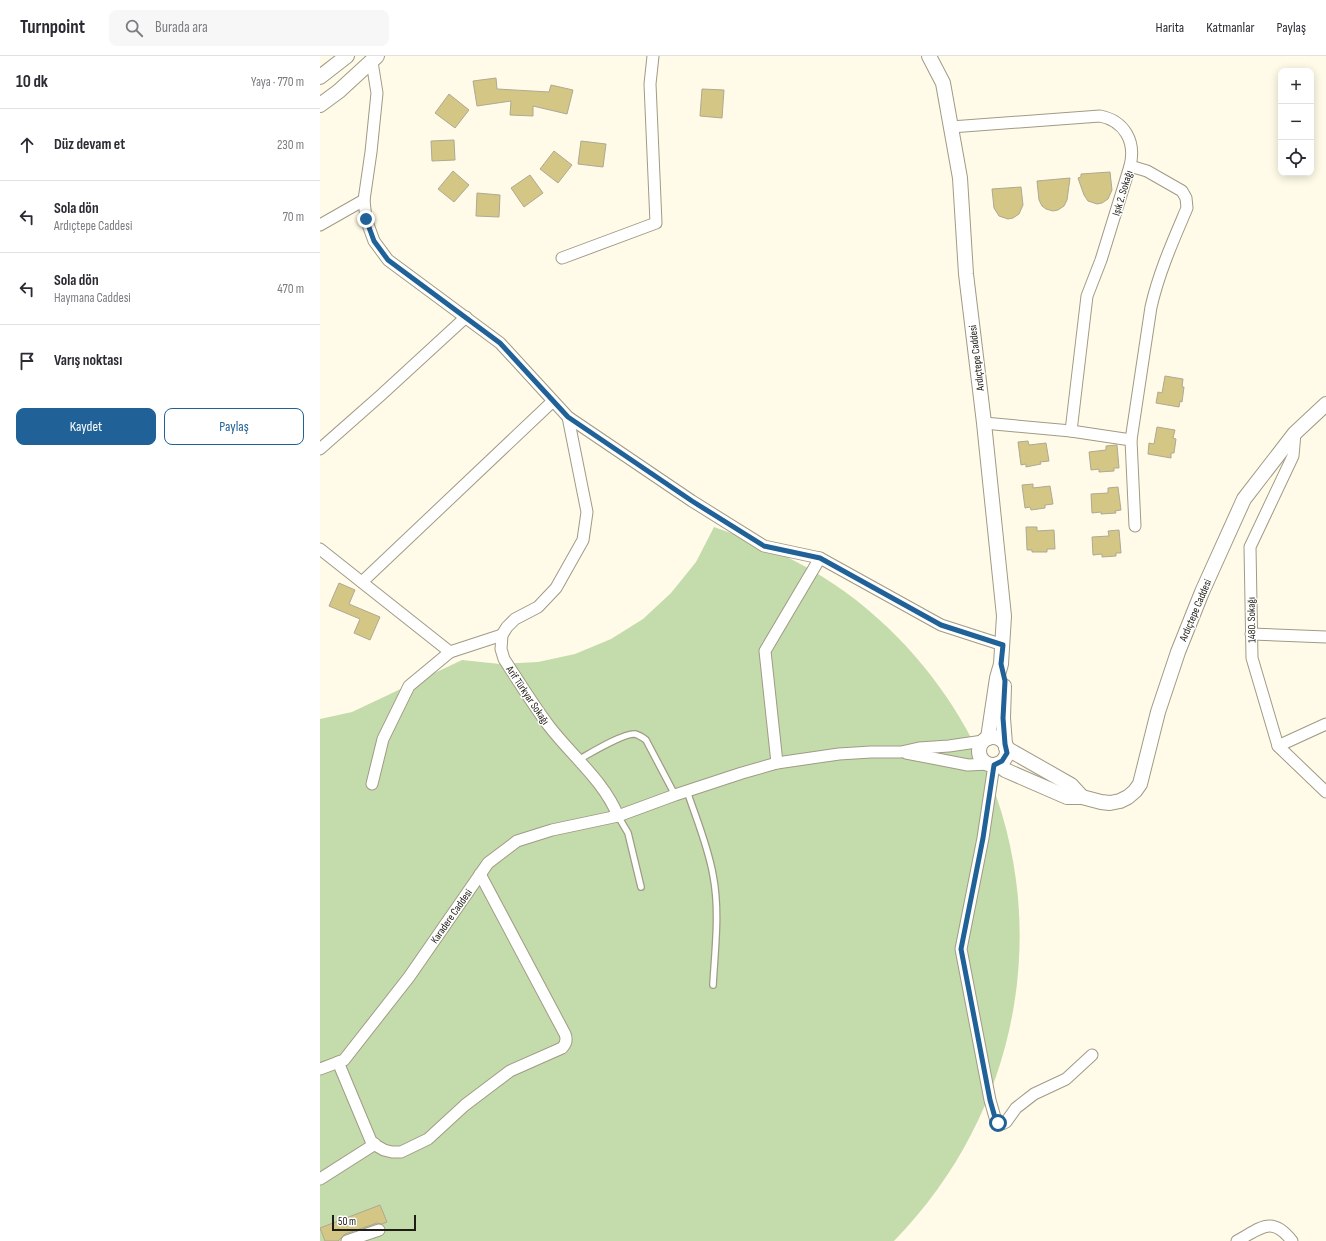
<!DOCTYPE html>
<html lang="tr">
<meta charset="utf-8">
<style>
:root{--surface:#fff;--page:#f7f7f7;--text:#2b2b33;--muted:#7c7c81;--line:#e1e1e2;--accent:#206197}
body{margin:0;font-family:"Sofia Sans Condensed",sans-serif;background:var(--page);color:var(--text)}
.controls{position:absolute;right:12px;top:12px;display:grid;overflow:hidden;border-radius:8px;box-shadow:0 2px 10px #0003}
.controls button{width:36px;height:36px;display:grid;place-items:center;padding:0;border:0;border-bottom:1px solid var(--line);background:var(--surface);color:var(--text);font:20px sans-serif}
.scale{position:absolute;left:12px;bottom:10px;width:84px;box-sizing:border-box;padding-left:4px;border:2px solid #1f1d15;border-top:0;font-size:11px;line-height:14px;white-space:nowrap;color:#1f1d15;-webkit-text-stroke:3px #fff;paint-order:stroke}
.stop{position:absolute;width:12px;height:12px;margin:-9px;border:3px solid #206197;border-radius:50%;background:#fff}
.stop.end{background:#206197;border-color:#fff;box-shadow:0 1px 4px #0008}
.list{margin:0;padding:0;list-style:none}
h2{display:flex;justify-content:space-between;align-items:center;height:52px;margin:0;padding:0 16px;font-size:17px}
h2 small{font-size:13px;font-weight:400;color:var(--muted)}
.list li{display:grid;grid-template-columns:26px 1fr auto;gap:12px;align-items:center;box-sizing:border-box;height:72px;padding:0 16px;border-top:1px solid var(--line)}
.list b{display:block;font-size:15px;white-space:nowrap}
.list p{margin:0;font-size:13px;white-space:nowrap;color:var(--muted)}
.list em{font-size:13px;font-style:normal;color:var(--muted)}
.actions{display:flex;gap:8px;padding:12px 16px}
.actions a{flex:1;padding:9px 0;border:1px solid var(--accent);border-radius:8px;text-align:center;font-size:14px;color:var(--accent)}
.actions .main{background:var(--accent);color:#fff}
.icon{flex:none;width:22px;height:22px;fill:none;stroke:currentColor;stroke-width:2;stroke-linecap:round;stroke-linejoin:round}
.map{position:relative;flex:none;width:1006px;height:1185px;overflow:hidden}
header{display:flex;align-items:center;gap:24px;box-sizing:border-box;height:56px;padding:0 20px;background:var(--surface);border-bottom:1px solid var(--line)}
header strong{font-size:19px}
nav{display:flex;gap:22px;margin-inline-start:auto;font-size:14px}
.search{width:280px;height:36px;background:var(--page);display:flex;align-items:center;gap:10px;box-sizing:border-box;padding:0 14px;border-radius:8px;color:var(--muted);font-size:15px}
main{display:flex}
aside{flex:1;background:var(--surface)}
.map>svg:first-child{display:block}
.green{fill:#c4dcab}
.building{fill:#d4c684;stroke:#aea993}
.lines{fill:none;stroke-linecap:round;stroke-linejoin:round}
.service-casing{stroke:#a09b85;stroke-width:8}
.minor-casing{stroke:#a09b85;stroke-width:13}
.tertiary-casing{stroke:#a09b85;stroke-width:16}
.service{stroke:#fff;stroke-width:5.5}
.minor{stroke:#fff;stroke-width:11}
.tertiary{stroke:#fff;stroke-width:14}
.route{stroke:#206197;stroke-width:5}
.labels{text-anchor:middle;stroke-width:3;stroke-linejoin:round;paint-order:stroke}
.street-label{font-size:11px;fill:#1f1d15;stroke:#fff}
</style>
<header>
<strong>Turnpoint</strong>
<div class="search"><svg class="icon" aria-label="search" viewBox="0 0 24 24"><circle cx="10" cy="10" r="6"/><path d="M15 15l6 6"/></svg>Burada ara</div>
<nav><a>Harita</a><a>Katmanlar</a><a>Paylaş</a></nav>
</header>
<main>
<aside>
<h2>10 dk<small>Yaya · 770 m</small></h2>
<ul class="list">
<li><svg class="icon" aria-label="ahead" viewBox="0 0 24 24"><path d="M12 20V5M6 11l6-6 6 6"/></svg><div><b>Düz devam et</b></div><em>230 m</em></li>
<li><svg class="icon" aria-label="left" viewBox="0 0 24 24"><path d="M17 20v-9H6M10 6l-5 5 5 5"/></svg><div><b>Sola dön</b><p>Ardıçtepe Caddesi</p></div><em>70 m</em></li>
<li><svg class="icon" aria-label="left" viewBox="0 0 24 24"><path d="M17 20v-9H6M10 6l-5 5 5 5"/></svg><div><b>Sola dön</b><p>Haymana Caddesi</p></div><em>470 m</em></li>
<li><svg class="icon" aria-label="arrive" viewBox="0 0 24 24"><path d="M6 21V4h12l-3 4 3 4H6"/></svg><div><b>Varış noktası</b></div></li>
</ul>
<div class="actions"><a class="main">Kaydet</a><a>Paylaş</a></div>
</aside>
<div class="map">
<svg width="1006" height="1185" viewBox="0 0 1006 1185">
<rect width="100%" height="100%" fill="#fffbe8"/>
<path class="green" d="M394,471C445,488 493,511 536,544C740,705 754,1001 574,1185H0V663L32,656L142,604L180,608L218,606L255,598L291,583L323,563L351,537L376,506Z"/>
<g class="building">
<path d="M176,22L177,33L229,36L231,29L253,34L247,58L213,50V60L190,59L191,45L157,50L153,25Z"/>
<path d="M382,33L404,34L402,62L380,60Z"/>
<path d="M129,38L149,54L135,72L115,57Z"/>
<path d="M134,84L135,104L112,105L111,85Z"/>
<path d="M261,85L286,88L283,111L258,108Z"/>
<path d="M234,95L252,109L238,127L220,113Z"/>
<path d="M133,115L149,129L134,146L118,133Z"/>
<path d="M790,116L792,134L788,143L782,147L777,148L768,145L764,139L758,122L761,121V118Z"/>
<path d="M210,119L223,137L204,151L191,132Z"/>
<path d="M750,122L747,144L744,150L738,154L733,155L726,153L722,150L719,144L717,125Z"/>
<path d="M701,131L703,149L699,158L693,162L688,163L679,160L674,152L672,133Z"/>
<path d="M157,137L180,139L179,161L156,160Z"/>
<path d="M845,320L863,323L862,331H864L862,346L860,345L859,351L836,347L838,336L842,337Z"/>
<path d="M837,371L855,374L853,382L856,383L854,397H851V402L828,398L829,387L834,388Z"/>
<path d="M708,385L709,389L726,387L729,405L720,406L721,408L706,411V408L701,409L698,386Z"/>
<path d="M797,389L799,412H794V415L779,416V413L771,414L769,396L786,394V390Z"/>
<path d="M713,428V432L730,430L733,448L725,449V452L711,454L710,451L705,452L702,429Z"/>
<path d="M798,431L801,454L795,455L796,457L781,458V456L772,457L771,438L788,437V432Z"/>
<path d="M706,471H717V475L734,474L735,493H727V496H712V494H707Z"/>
<path d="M799,474L801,497H796V500L782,501V498L773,499L772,481L789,480L788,475Z"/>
<path d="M19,527L35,534L29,548L60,561L50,584L34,577L40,563L9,550Z"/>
<path d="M60,1149L67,1166L62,1168L57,1167L25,1178L18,1185H5L0,1172Z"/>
</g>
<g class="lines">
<g class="service-casing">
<g id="service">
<path d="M258,704C269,698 303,677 315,678C319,679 322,681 326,684L355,739"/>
<path d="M367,735C376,762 388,790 393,819C400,855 395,892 393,929"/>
<path d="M298,760L308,777L321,831"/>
</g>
</g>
<g class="minor-casing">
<g id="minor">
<path d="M52,6L57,37L51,96L44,144L46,163L54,185L68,204L180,287L248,361L372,445L444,490L500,502L621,569L683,589"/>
<path d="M631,71L780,60C805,65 816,86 810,110L781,204L767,240L751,375"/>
<path d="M810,110L827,115L862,135L866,142L867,152C853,185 839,216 831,251L811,384"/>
<path d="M0,169L44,144"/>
<path d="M242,202L336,167L330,28L333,0"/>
<path d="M248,361L267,456L263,484L236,532L218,551L195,563L187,571L182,579L181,593L184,603C199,626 213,649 229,670C252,700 284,725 298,760"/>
<path d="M664,367L751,375L811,384L815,470"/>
<path d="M975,377L973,400L930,491L932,602L958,690L1006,736"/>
<path d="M0,393L60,340L146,261"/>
<path d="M0,493L130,596L182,579"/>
<path d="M42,526L233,345"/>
<path d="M931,578L1006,581"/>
<path d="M958,690L1006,668"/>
<path d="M586,697L648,709L669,708"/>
<path d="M457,707L445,595L500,502"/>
<path d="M674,709L663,782L641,893L670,1044L676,1065L682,1068L686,1066L696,1052L714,1038L746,1023L772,999"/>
<path d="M52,728L63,683L89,630L130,596"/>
<path d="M18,1006L51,1085L57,1090L64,1094L72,1096H81L108,1083L145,1049L190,1015L242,992C246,988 247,983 245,978L160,818"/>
<path d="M0,1013L24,1004L89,921L168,807L197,785L232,774L298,760L355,739L422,717L457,707L519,698L551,696H581L599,692L629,690L663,685"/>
<path d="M0,1123L55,1088"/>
<path d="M27,1185L59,1174"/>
<path d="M917,1185C941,1172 952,1159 972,1185"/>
</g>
</g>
<g class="tertiary-casing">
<g id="tertiary">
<path d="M609,0L623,27L640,122L646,218L664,367L684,560L681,608L677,622L668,682"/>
<path d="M0,21L27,0"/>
<path d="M0,49L19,35L57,0"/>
<path d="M684,630L683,662L685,688"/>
<circle cx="673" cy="695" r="14"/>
<path d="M686,692L751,729L762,741"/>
<path d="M678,708L685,714L747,741H762L781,746L790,747L800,745L808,741L815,735L820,728L838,656L858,596L882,536L924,443L975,377L1006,348"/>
</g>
</g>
<use href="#service" class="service"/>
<use href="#minor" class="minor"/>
<use href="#tertiary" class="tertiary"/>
</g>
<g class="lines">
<path class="route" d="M46,163L54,185L68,204L180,287L248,361L372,445L444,490L500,502L621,569L683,589L681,608L685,625L683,662L685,688L687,697L682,705L674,709L663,782L641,893L670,1044L676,1065L678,1067"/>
</g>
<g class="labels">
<g class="street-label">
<text transform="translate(802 137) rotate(-73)" y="4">Işık 2. Sokağı</text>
<text transform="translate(656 302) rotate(-97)" y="4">Ardıçtepe Caddesi</text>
<text transform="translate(875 554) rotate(-67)" y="4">Ardıçtepe Caddesi</text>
<text transform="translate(931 564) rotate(-91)" y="4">1480. Sokağı</text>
<text transform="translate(208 639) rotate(56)" y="4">Arif Türkyar Sokağı</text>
<text transform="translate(131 860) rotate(-55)" y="4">Karadere Caddesi</text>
</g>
</g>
</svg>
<div class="controls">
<button>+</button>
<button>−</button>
<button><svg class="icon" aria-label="locate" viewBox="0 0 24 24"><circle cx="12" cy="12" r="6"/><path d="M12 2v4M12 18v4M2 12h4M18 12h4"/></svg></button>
</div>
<div class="scale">50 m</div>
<div class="stop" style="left:678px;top:1067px"></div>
<div class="stop end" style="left:46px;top:163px"></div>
</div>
</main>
